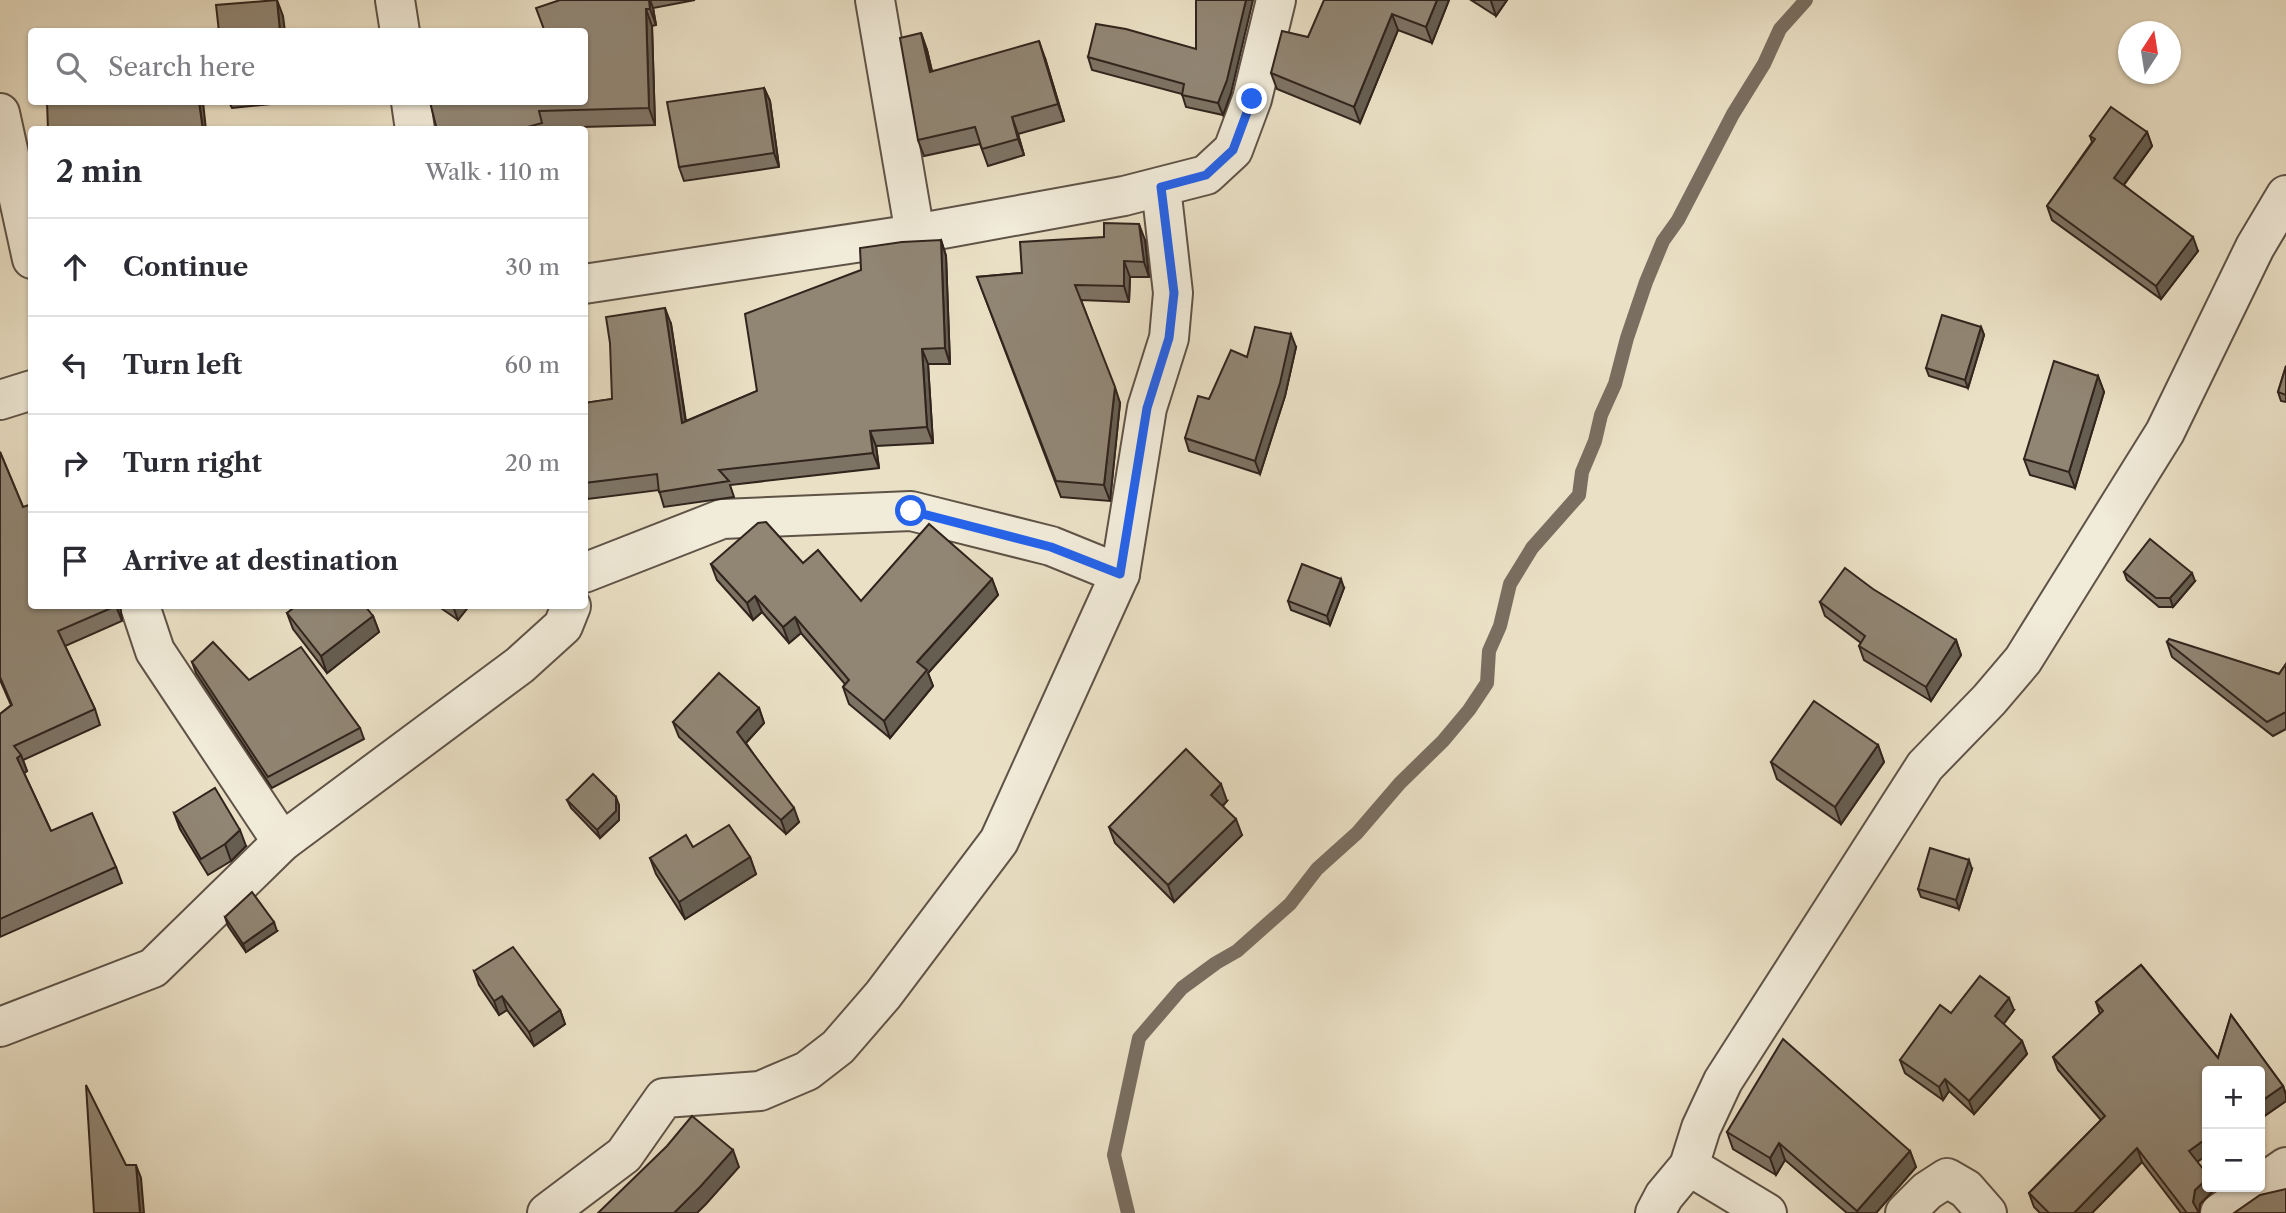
<!DOCTYPE html>
<meta charset="utf-8">
<style>
:root{--surface:#fff;--page:#f7f7f7;--text:#2b2b33;--muted:#7c7c81;--line:#e1e1e2}
body{margin:0;font-family:"Libre Caslon Text",serif;background:var(--page);color:var(--text)}
.controls{position:absolute;right:21px;bottom:21px;display:grid;overflow:hidden;border-radius:7px;box-shadow:0 2px 5px #0004}
.controls button{width:63px;height:63px;display:grid;place-items:center;padding:0;border:0;border-bottom:2px solid var(--line);background:var(--surface);color:var(--text);font:35px sans-serif}
.compass{position:absolute;left:2118px;top:21px;width:63px;height:63px;border-radius:50%;background:var(--surface);box-shadow:0 2px 5px #0004;rotate:12deg}
.stop{position:absolute;width:21px;height:21px;margin:-16px;border:5px solid #2563eb;border-radius:50%;background:#fff}
.stop.end{background:#2563eb;border-color:#fff;box-shadow:0 2px 7px #0008}
.list{margin:0;padding:0;list-style:none}
h2{display:flex;justify-content:space-between;align-items:center;height:91px;margin:0;padding:0 28px;font-size:30px}
h2 small{font-size:23px;font-weight:400;color:var(--muted)}
.list li{display:grid;grid-template-columns:46px 1fr auto;gap:21px;align-items:center;box-sizing:border-box;height:98px;padding:0 28px;border-top:2px solid var(--line)}
.list b{display:block;font-size:26px;white-space:nowrap}
.list em{font-size:23px;font-style:normal;color:var(--muted)}
.icon{flex:none;width:38px;height:38px;fill:none;stroke:currentColor;stroke-width:2;stroke-linecap:round;stroke-linejoin:round}
.map{position:relative;flex:none;width:2286px;height:1213px;overflow:hidden}
.search{position:absolute;background:var(--surface);box-shadow:0 2px 5px #0004;left:28px;top:28px;width:560px;height:77px;display:flex;align-items:center;gap:18px;box-sizing:border-box;padding:0 24px;border-radius:7px;color:var(--muted);font-size:26px}
.panel{position:absolute;background:var(--surface);box-shadow:0 2px 5px #0004;left:28px;top:126px;width:560px;height:483px;border-radius:7px}
.map>svg:first-child{display:block}
.lines{fill:none;stroke-linecap:round;stroke-linejoin:round}
.stream{stroke:#7a6e60;stroke-width:14}
.minor-casing{stroke:#5f5347;stroke-width:42}
.minor{stroke:#f1ebd9;stroke-width:38}
.wall{fill:#7d7364;stroke:#31241d;stroke-width:2}
.shaded-wall{fill:#665e51;stroke:#31241d;stroke-width:2}
.building{fill:#918674;stroke:#31241d;stroke-width:2}
.route{stroke:#2563eb;stroke-width:9}
</style>
<div class="map">
<svg width="2286" height="1213" viewBox="0 0 2286 1213">
<rect width="100%" height="100%" fill="#eae0c5"/>
<filter id="stains"><feTurbulence type="fractalNoise" baseFrequency=".00286" numOctaves="4"/><feColorMatrix values="0 0 0 0 .2 0 0 0 0 .09 0 0 0 0 .02 0 0 0 .5 -.17"/></filter>
<radialGradient id="worn" r=".72"><stop offset=".6" stop-color="#630" stop-opacity="0"/><stop offset="1" stop-color="#630" stop-opacity=".3"/></radialGradient>
<g class="lines">
<path class="stream" d="M1128,1213L1114,1155L1139,1038L1182,988L1216,963L1237,951L1290,904L1317,869L1357,833L1400,783L1443,741L1469,710L1487,683L1489,651L1500,626L1510,584L1532,548L1579,495L1582,472L1595,441L1601,415L1615,384L1627,338L1646,282L1663,241L1678,220L1733,114L1764,64L1780,29L1806,0"/>
<g class="minor-casing">
<g id="minor">
<path d="M395,0L400,32"/>
<path d="M875,0L915,234"/>
<path d="M411,102L415,130"/>
<path d="M0,113L32,259"/>
<path d="M584,284L915,234L1124,196L1206,175L1233,150L1252,99L1276,0"/>
<path d="M0,400L32,390"/>
<path d="M584,573L722,519L911,511L1051,546L1120,574"/>
<path d="M140,606L155,651L282,842"/>
<path d="M0,1027L153,968L282,842L520,665L563,626L571,606"/>
<path d="M1689,1166L1767,1213"/>
<path d="M2260,1185L2286,1167"/>
<path d="M547,1213L624,1155L664,1098L760,1091L807,1071L838,1047L883,995L999,841L1120,574L1147,408L1169,338L1173,293L1161,187"/>
<path d="M1655,1213L1664,1196L1689,1166L1701,1128L1723,1081L1925,766L1989,700L2023,660L2165,432L2255,247L2286,195"/>
<path d="M1905,1213L1927,1191L1947,1178L1966,1189L1987,1213"/>
<path d="M2220,1213L2258,1187"/>
</g>
</g>
<use href="#minor" class="minor"/>
</g>
<g class="wall">
<path d="M560,0H695L653,8L656,25L652,26L655,125L545,128V130H437L584,102Z"/>
<path d="M1449,0L1432,43L1398,30L1360,123L1277,89L1271,73L1308,37Z"/>
<path d="M1471,0H1507L1496,16Z"/>
<path d="M921,33L927,50L932,71L1045,58L1064,121L1018,134L1024,155L988,166L980,144L924,156L918,140Z"/>
<path d="M1088,57L1231,93L1223,115L1186,107L1182,94L1092,70Z"/>
<path d="M764,88L770,101L779,167L684,181L679,167Z"/>
<path d="M229,102H292L232,108Z"/>
<path d="M2147,132L2152,146L2124,185L2198,251L2161,299L2052,220L2047,206L2092,142L2090,136Z"/>
<path d="M1104,237L1145,240L1149,277H1130L1129,302L1081,300L1120,403L1110,501L1061,497L977,277L1022,273Z"/>
<path d="M941,240L946,256L950,364H928L933,443L876,446L879,468L730,485L734,497L664,507L659,490L588,499L584,488V403L612,399L671,324L686,421L757,391Z"/>
<path d="M1981,327L1984,335L1968,388L1929,376L1926,368Z"/>
<path d="M1296,347L1285,396L1260,474L1189,451L1185,438L1209,399L1247,357Z"/>
<path d="M2286,366V402L2281,401L2278,392Z"/>
<path d="M2098,376L2104,392L2075,488L2030,475L2024,459Z"/>
<path d="M0,452L23,507L120,606L122,621L65,646L95,709L100,725L23,760L27,771L24,773L51,831L116,867L122,883L0,937V714L11,705L0,680Z"/>
<path d="M803,563L861,601L992,579L998,595L928,673L933,686L890,738L849,704L843,687L845,684L801,633L789,643L762,612L753,620L717,580L711,564Z"/>
<path d="M2124,572L2195,581L2173,607H2159L2127,580Z"/>
<path d="M1344,588L1330,625L1291,610L1288,601Z"/>
<path d="M1820,602L1956,640L1961,655L1931,701L1864,660L1859,646L1861,643L1825,616Z"/>
<path d="M438,606H469L458,620Z"/>
<path d="M287,613L373,616L379,632L327,673L293,629Z"/>
<path d="M2167,642L2279,674L2286,664V729L2273,736L2172,657Z"/>
<path d="M192,662L360,728L364,739L272,788L196,673Z"/>
<path d="M759,708L764,723L746,743L799,822L786,834L679,737L673,722Z"/>
<path d="M1878,745L1884,762L1841,824L1777,779L1771,762Z"/>
<path d="M567,800L619,805V820L600,838L571,808Z"/>
<path d="M1227,801L1223,806L1242,835L1174,902L1115,843L1109,827Z"/>
<path d="M174,813L246,846L231,861L208,875L180,829Z"/>
<path d="M693,847L750,857L756,874L685,919L656,874L650,858Z"/>
<path d="M1972,869L1959,909L1921,897L1918,889Z"/>
<path d="M225,917L277,931L246,952L228,926Z"/>
<path d="M2141,965L2218,1058L2231,1015L2283,1086L2286,1095V1101L2260,1119V1071H2207V1155L2197,1162L2207,1174V1187H2213L2214,1190L2200,1204L2199,1213H2181L2142,1162L2092,1213H2040L2034,1207L2029,1193L2101,1120L2058,1070L2053,1057L2100,1014L2096,1002Z"/>
<path d="M474,971L560,1010L565,1024L534,1046L507,1010L499,1015L479,985Z"/>
<path d="M2014,1010L2003,1024L2022,1041L2027,1054L1974,1114L1949,1091L1943,1100L1905,1073L1900,1060L1951,1013Z"/>
<path d="M1727,1132L1910,1151L1916,1167L1876,1213H1847L1785,1160L1776,1175L1733,1149Z"/>
</g>
<g class="shaded-wall">
<path d="M277,0L283,16L285,32H280Z"/>
<path d="M649,0H650L653,8L656,25L650,9Z"/>
<path d="M1246,0H1253L1231,93L1223,115L1218,103Z"/>
<path d="M1437,0H1449L1432,43L1426,27Z"/>
<path d="M1491,0H1507L1496,16L1491,1Z"/>
<path d="M646,9L652,26L655,125L649,108Z"/>
<path d="M1392,14L1398,30L1360,123L1354,107Z"/>
<path d="M921,33L927,50L936,89L930,72Z"/>
<path d="M1039,41L1045,58L1064,121L1058,104Z"/>
<path d="M764,88L770,101L779,167L774,153Z"/>
<path d="M199,102H203L206,130H203Z"/>
<path d="M1012,117L1018,134L1024,155L1018,139Z"/>
<path d="M2147,132L2152,146L2119,191L2114,178Z"/>
<path d="M1139,224L1145,240L1149,277L1144,262Z"/>
<path d="M2193,237L2198,251L2161,299L2156,286Z"/>
<path d="M941,240L946,256L950,364L945,348Z"/>
<path d="M1124,261L1130,277L1129,302L1124,286Z"/>
<path d="M665,308L671,324L688,438L682,423Z"/>
<path d="M1981,327L1984,335L1968,388L1965,380Z"/>
<path d="M1291,334L1296,347L1285,396L1260,474L1255,461Z"/>
<path d="M922,349L928,364L933,443L927,427Z"/>
<path d="M2098,376L2104,392L2075,488L2069,472Z"/>
<path d="M1115,387L1120,403L1110,501L1104,485Z"/>
<path d="M870,431L876,446L879,468L873,453Z"/>
<path d="M2192,573L2195,581L2173,607L2170,598Z"/>
<path d="M992,579L998,595L928,673L933,686L890,738L884,721L917,662Z"/>
<path d="M1341,579L1344,588L1330,625L1327,616Z"/>
<path d="M755,596L762,612L753,620L747,603Z"/>
<path d="M116,606H120L122,621Z"/>
<path d="M453,606H469L458,620Z"/>
<path d="M373,616L379,632L327,673L321,656Z"/>
<path d="M795,617L801,633L789,643L783,627Z"/>
<path d="M1956,640L1961,655L1931,701L1926,687Z"/>
<path d="M759,708L764,723L743,746L737,732Z"/>
<path d="M1878,745L1884,762L1841,824L1835,807Z"/>
<path d="M21,755L27,771L23,774L17,758Z"/>
<path d="M1221,784L1227,801L1217,811L1211,795Z"/>
<path d="M616,797L619,805V820L600,838L597,830Z"/>
<path d="M794,808L799,822L786,834L781,820Z"/>
<path d="M1236,819L1242,835L1174,902L1168,885Z"/>
<path d="M240,830L246,846L231,861L225,844Z"/>
<path d="M750,857L756,874L685,919L679,902Z"/>
<path d="M1969,860L1972,869L1959,909L1956,900Z"/>
<path d="M274,922L277,931L246,952L243,944Z"/>
<path d="M502,996L507,1010L499,1015L494,1001Z"/>
<path d="M2009,998L2014,1010L2000,1029L1995,1016Z"/>
<path d="M560,1010L565,1024L534,1046L529,1032Z"/>
<path d="M2022,1041L2027,1054L1974,1114L1969,1101Z"/>
<path d="M1945,1079L1949,1091L1943,1100L1939,1087Z"/>
<path d="M2283,1086L2286,1095V1101L2260,1119V1102Z"/>
<path d="M2207,1138V1155L2194,1164L2189,1151Z"/>
<path d="M1779,1143L1785,1160L1776,1175L1770,1158Z"/>
<path d="M2137,1148L2142,1162L2092,1213H2074Z"/>
<path d="M733,1150L739,1167L706,1204L697,1213H674Z"/>
<path d="M1910,1151L1916,1167L1876,1213H1858L1857,1211Z"/>
<path d="M136,1165L141,1178L144,1213H140Z"/>
<path d="M2207,1179V1187H2213L2214,1190L2200,1204L2199,1213H2197L2193,1202L2195,1190Z"/>
</g>
<g class="building">
<path d="M277,0L280,32H219L216,5Z"/>
<path d="M560,0H649L650,9H646L649,108L539,111L542,123L517,130H437L430,102H584V32H545L536,8Z"/>
<path d="M1196,0H1246L1227,80L1218,103L1182,95L1184,84L1088,57L1096,24L1126,29L1196,49Z"/>
<path d="M1324,0H1437L1426,27L1392,14L1354,107L1271,73L1282,31L1308,37Z"/>
<path d="M921,33L930,72L1039,41L1058,104L1012,117L1018,139L982,149L975,127L918,140L900,38Z"/>
<path d="M764,88L774,153L679,167L667,102Z"/>
<path d="M47,102H199L203,130H48Z"/>
<path d="M2111,107L2147,132L2114,178L2193,237L2156,286L2047,206L2095,139L2090,136Z"/>
<path d="M1104,223L1139,224L1144,262L1124,261V286L1075,285L1115,387L1104,485L1056,481L977,277L1022,273L1020,242L1104,237Z"/>
<path d="M941,240L945,348L922,349L927,427L870,431L873,453L719,470L729,481L659,492L657,474L584,483V403L612,399L610,343L606,317L665,308L682,423L757,391L745,314L861,270L860,248L902,242Z"/>
<path d="M1942,315L1981,327L1965,380L1926,368Z"/>
<path d="M1255,327L1291,334L1280,383L1255,461L1185,438L1198,396L1209,399L1231,350L1247,357Z"/>
<path d="M2054,361L2098,376L2069,472L2024,459Z"/>
<path d="M2286,366V395L2278,392Z"/>
<path d="M0,452L23,507L32,504V606H116L58,631L95,709L14,746L21,755L17,758L51,831L92,813L116,867L0,919V714L12,705L0,677Z"/>
<path d="M766,522L803,563L818,550L861,601L929,524L992,579L917,662L927,670L884,721L843,687L849,680L795,617L783,627L755,596L747,603L711,564L758,523Z"/>
<path d="M2150,539L2192,573L2170,598H2156L2124,572Z"/>
<path d="M1302,564L1341,579L1327,616L1288,601Z"/>
<path d="M1845,568L1873,589L1956,640L1926,687L1859,646L1865,636L1820,602Z"/>
<path d="M296,606H365L373,616L321,656L287,613Z"/>
<path d="M2169,639L2279,674L2286,664V712L2267,722L2167,642Z"/>
<path d="M213,642L249,680L301,647L360,728L268,777L192,662Z"/>
<path d="M719,673L759,708L737,732L794,808L781,820L673,722Z"/>
<path d="M1814,701L1878,745L1835,807L1771,762Z"/>
<path d="M1186,749L1221,784L1211,795L1236,819L1168,885L1109,827Z"/>
<path d="M593,774L616,797V811L597,830L567,800Z"/>
<path d="M215,788L240,830L225,844L201,859L174,813Z"/>
<path d="M729,825L750,857L679,902L650,858L686,835L693,847Z"/>
<path d="M1930,848L1969,860L1956,900L1918,889Z"/>
<path d="M252,892L274,922L243,944L225,917Z"/>
<path d="M513,947L560,1010L529,1032L502,996L494,1001L474,971Z"/>
<path d="M2141,965L2218,1058L2231,1015L2283,1086L2260,1102V1071H2207V1138L2189,1151L2207,1174V1179L2195,1190L2193,1202L2199,1213H2187L2137,1148L2074,1213H2049L2029,1193L2105,1116L2053,1057L2103,1011L2096,1002Z"/>
<path d="M1980,976L2009,998L1995,1016L2022,1041L1969,1101L1945,1079L1939,1087L1900,1060L1940,1005L1951,1013Z"/>
<path d="M1783,1039L1910,1151L1857,1211L1779,1143L1770,1158L1727,1132Z"/>
<path d="M86,1085L126,1165H136L140,1213H94Z"/>
<path d="M692,1116L733,1150L700,1187L674,1213H598L667,1146Z"/>
<path d="M2286,1189V1213H2234L2260,1195Z"/>
</g>
<g class="lines">
<path class="route" d="M911,511L1051,547L1120,574L1147,408L1169,338L1174,293L1161,187L1206,175L1233,150L1252,99"/>
</g>
<rect width="100%" height="100%" filter="url(#stains)"/>
<rect width="100%" height="100%" fill="url(#worn)"/>
</svg>
<div class="controls">
<button>+</button>
<button>−</button>
</div>
<svg class="compass" viewBox="-18 -18 36 36"><path d="M0-13l5 13h-10z" fill="#e53935"/><path d="M0 13l5-13h-10z" fill="#7c7c81"/></svg>
<div class="stop" style="left:911px;top:511px"></div>
<div class="stop end" style="left:1252px;top:99px"></div>
<div class="search"><svg class="icon" aria-label="search" viewBox="0 0 24 24"><circle cx="10" cy="10" r="6"/><path d="M15 15l6 6"/></svg>Search here</div>
<section class="panel">
<h2>2 min<small>Walk · 110 m</small></h2>
<ul class="list">
<li><svg class="icon" aria-label="ahead" viewBox="0 0 24 24"><path d="M12 20V5M6 11l6-6 6 6"/></svg><div><b>Continue</b></div><em>30 m</em></li>
<li><svg class="icon" aria-label="left" viewBox="0 0 24 24"><path d="M17 20v-9H6M10 6l-5 5 5 5"/></svg><div><b>Turn left</b></div><em>60 m</em></li>
<li><svg class="icon" aria-label="right" viewBox="0 0 24 24"><path d="M7 20v-9h11M14 6l5 5-5 5"/></svg><div><b>Turn right</b></div><em>20 m</em></li>
<li><svg class="icon" aria-label="arrive" viewBox="0 0 24 24"><path d="M6 21V4h12l-3 4 3 4H6"/></svg><div><b>Arrive at destination</b></div></li>
</ul>
</section>
</div>
